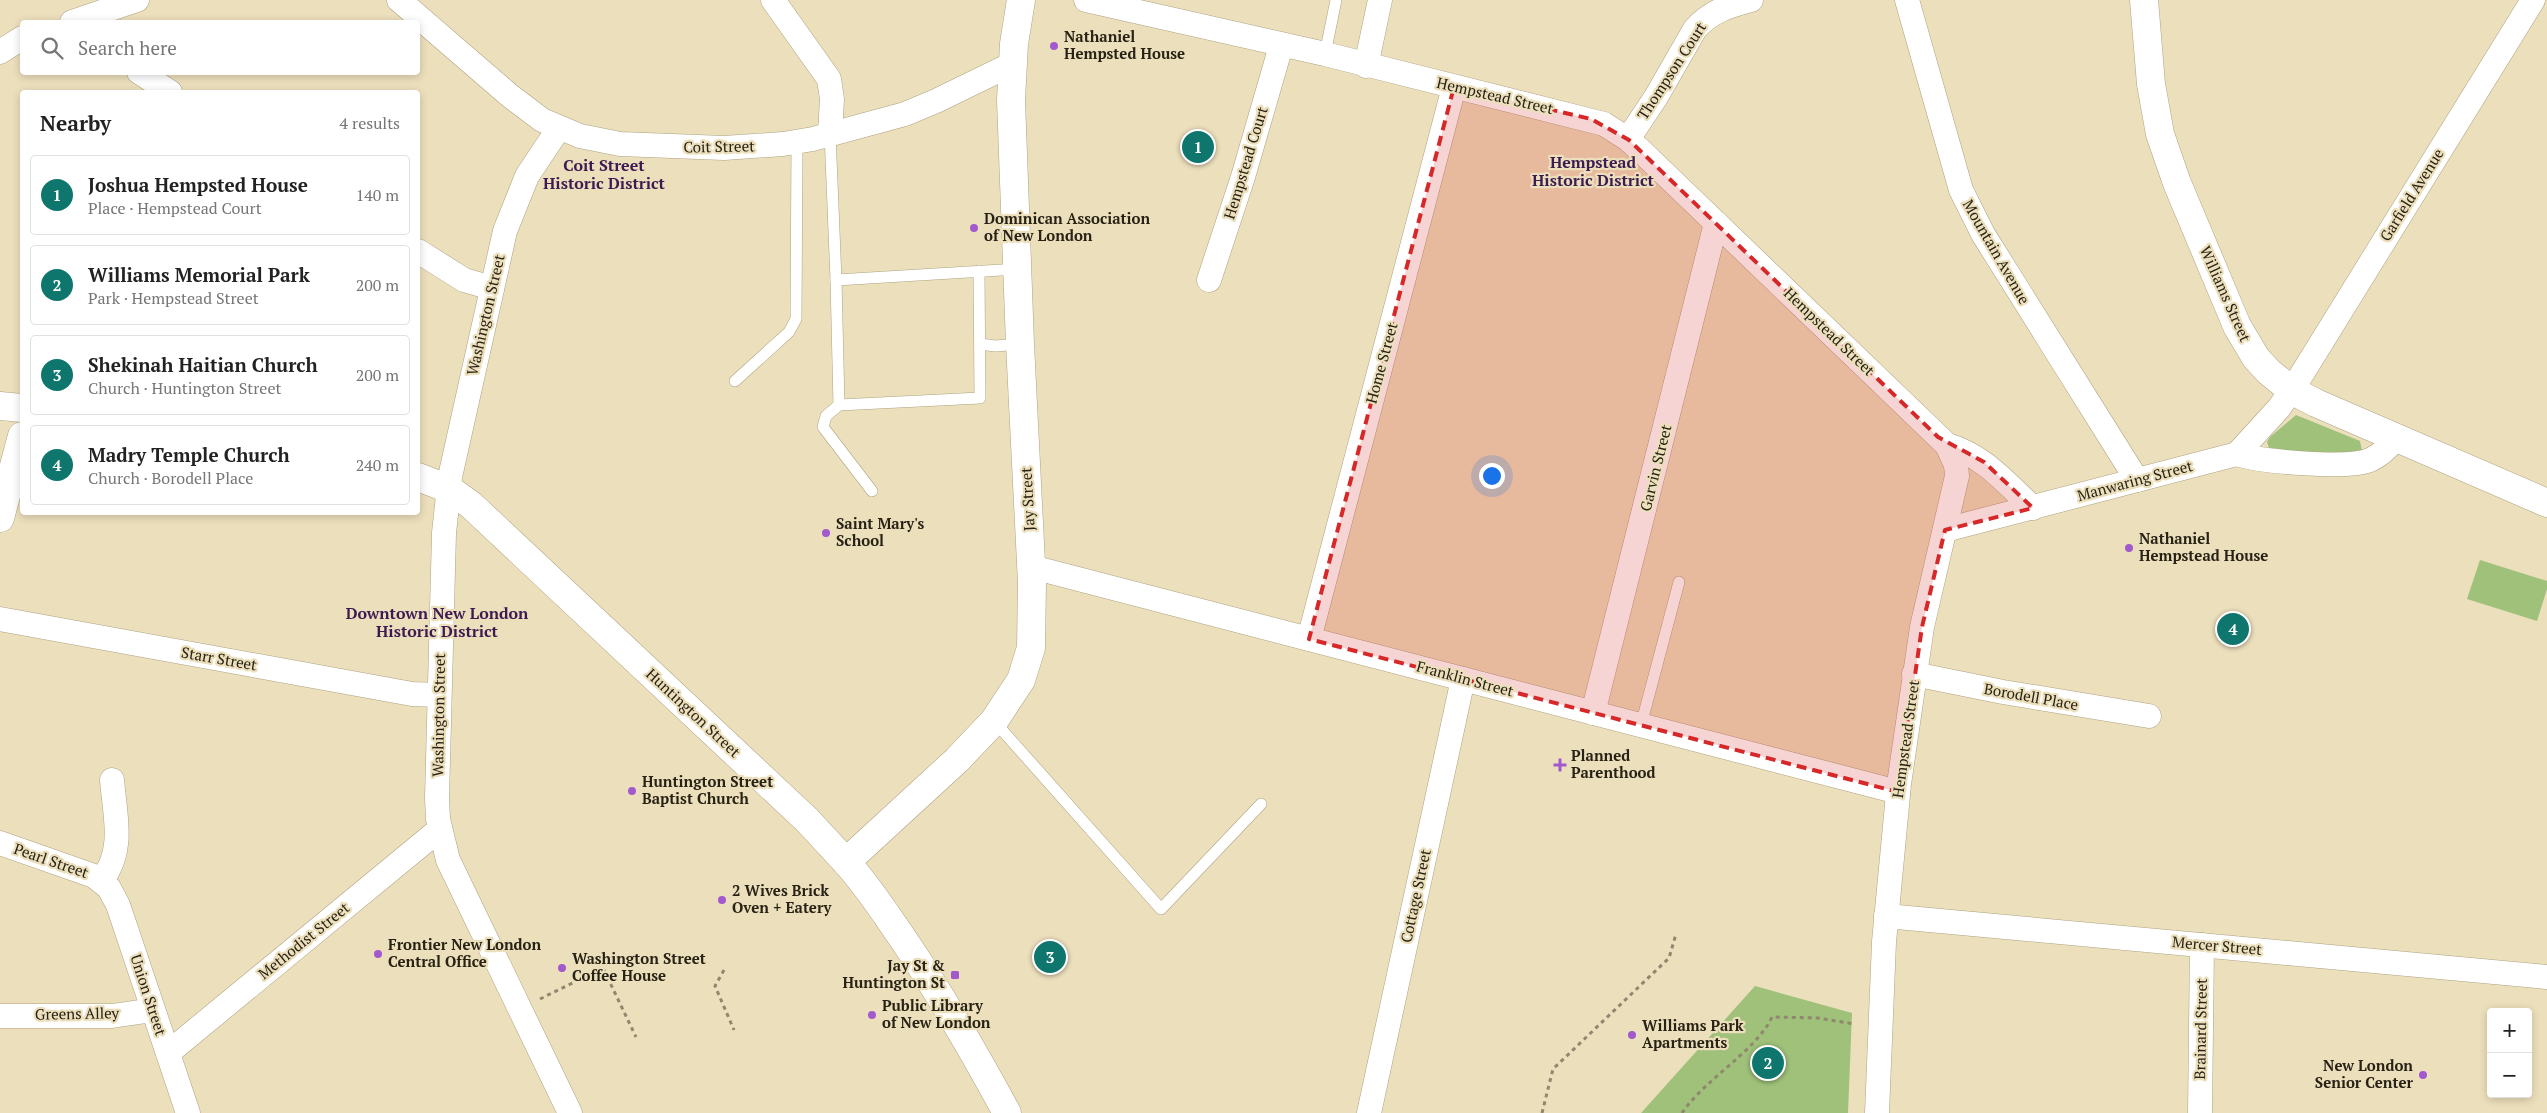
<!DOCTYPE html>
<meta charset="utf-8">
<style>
:root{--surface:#fff;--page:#f6f6f6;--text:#222;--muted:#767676;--line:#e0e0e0;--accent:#0f766e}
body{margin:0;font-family:"PT Serif",serif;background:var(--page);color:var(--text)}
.controls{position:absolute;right:15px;bottom:15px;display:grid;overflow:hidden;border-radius:5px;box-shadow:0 2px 8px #0003}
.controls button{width:45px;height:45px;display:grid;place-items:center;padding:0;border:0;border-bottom:1px solid var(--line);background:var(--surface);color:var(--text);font:25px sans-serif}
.you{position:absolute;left:1491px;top:475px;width:18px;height:18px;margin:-12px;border:4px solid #fff;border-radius:50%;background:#1a73e8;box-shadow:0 0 0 8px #1a73e833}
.badge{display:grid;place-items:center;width:32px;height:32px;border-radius:50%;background:var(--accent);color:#fff;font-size:16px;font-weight:700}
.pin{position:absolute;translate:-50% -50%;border:2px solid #fff;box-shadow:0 1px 5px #0006}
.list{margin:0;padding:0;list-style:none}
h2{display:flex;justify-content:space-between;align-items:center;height:65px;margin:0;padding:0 20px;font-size:21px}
h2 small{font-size:16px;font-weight:400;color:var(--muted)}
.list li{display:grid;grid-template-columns:32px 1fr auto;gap:15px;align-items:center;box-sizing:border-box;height:80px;margin:0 10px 10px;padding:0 10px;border:1px solid var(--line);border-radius:5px}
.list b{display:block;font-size:19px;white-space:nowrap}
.list p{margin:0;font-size:16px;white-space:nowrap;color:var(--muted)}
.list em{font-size:16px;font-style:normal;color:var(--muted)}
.icon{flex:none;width:28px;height:28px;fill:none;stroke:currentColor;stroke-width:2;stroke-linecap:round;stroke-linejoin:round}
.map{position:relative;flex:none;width:2547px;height:1113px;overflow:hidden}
.search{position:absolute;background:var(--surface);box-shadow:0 2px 8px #0003;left:20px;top:20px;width:400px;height:55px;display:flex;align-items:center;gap:12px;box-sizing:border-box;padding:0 18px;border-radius:5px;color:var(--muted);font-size:19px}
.panel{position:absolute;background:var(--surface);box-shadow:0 2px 8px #0003;left:20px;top:90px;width:400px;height:425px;border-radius:5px}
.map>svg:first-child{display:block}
.green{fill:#9fc179}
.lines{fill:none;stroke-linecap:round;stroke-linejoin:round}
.lane-casing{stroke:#aea281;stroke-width:12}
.street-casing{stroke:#aea281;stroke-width:25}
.secondary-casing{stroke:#aea281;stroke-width:29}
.primary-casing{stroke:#aea281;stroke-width:29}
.path{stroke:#90876e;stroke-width:3;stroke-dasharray:4 4;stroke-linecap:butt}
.lane{stroke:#fff;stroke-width:11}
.street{stroke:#fff;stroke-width:24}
.secondary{stroke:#fff;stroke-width:28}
.primary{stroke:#fff;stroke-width:28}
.marked{fill:#d62828;fill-opacity:0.2;stroke:#d62828;stroke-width:4;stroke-dasharray:10 6;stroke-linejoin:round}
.poi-dot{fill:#a159cd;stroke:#ecdfbc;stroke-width:2}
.labels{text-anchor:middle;stroke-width:4.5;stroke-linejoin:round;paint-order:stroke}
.poi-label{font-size:15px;font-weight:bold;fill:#272215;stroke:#ecdfbc;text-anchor:start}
.street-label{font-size:15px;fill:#272215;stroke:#ecdfbc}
.neighbourhood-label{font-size:16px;font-weight:bold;fill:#3d1a51;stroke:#ecdfbc}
</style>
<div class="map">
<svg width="2547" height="1113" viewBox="0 0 2547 1113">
<rect width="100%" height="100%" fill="#ecdfbc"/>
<g class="green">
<path d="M2296,415L2360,441L2362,451L2360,455L2270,451L2267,442L2270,437Z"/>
<path d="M2480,560L2547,581V589L2537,621L2467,599Z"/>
<path d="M1755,986L1852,1013L1848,1113H1641Z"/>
</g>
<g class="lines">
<g class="lane-casing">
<g id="lane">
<path d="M1325,54L1336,0"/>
<path d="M830,133L836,280"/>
<path d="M980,344L995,346L1020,344"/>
<path d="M735,381L789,332L796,319L797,142"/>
<path d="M839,405L836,280L1019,269"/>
<path d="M872,491L823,427L826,416L839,405L980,398L979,271"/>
<path d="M994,721L1161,909L1261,804"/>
<path d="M1641,725L1679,582"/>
</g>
</g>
<g class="street-casing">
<g id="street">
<path d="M399,0L509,95L542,120L580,136L620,144L724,148L783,144L813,139L905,114L936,101L1012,64"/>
<path d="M773,0L829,79L832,99L830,133"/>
<path d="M1086,0L1325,54L1604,124L1629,140L1640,150L1947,445L1956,465L1957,476L1922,627L1899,784L1884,942L1877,1113"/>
<path d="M1907,0L1961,190L1983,234L2137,480"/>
<path d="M72,22L137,0"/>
<path d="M0,52L22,38"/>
<path d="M1366,66L1380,0"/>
<path d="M139,72L170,92"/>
<path d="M559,128L527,176L505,231L450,477L444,533L437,798L438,819L448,860L570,1113"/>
<path d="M1628,139L1656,97L1695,29C1711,11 1729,6 1751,0"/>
<path d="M418,251L464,280L492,288"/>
<path d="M1209,280L1243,177L1281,46"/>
<path d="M1947,445C1983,455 2006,483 2033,508"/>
<path d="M2237,454L2279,408L2297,382L2533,0"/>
<path d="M1945,530L2237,454C2261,462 2349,469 2370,460C2381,455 2389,447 2396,438"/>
<path d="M1032,567L1898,792"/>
<path d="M0,619L412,694L439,695"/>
<path d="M1309,639L1454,87"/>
<path d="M1914,674L2003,692L2149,716"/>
<path d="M1593,713L1716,223"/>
<path d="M0,843L94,876L109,888L118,905L188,1113"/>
<path d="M102,880C125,849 115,817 112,780"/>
<path d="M1886,916L2547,977"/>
<path d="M0,1016H112L153,1010"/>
<path d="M168,1053L440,829"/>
<path d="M1369,1113L1463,679"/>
<path d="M2200,1113L2202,945"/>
</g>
</g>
<g class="secondary-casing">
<g id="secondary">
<path d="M2144,0L2151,84L2160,134L2177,183L2237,326L2256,358L2269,372L2291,390L2316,403L2547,503"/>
<path d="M0,406L22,408"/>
<path d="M418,477L449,489L471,505L807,820L846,862"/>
<path d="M0,518L22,436"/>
</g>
</g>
<g class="primary-casing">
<path id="primary" d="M1007,1113C974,1052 940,993 901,936C883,910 867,885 846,862L957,760L994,721L1021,680L1031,648L1032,583L1020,344L1011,100L1014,44L1021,0"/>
</g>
<g class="path">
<path d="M724,970L715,986L734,1030"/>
<path d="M540,999L603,968L636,1037"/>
<path d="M1542,1113L1553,1069L1669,958L1676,934"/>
<path d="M1682,1113C1705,1079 1756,1051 1772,1017L1818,1018L1854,1024"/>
</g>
<use href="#lane" class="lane"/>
<use href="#street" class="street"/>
<use href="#secondary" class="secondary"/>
<use href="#primary" class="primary"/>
</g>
<path class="marked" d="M1454,87L1591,119L1629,140L1938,437L1984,462L2033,508L1945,530L1922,627L1898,792L1309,639Z"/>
<g class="poi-dot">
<circle cx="1054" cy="46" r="5"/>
<circle cx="974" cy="228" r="5"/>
<circle cx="826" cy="533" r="5"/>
<circle cx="2129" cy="548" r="5"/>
<path d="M1557.5 757.5h5v5h5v5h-5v5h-5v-5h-5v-5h5z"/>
<circle cx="632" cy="791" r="5"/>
<circle cx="722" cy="900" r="5"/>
<circle cx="378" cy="954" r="5"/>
<circle cx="562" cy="968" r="5"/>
<rect x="950" y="970" width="10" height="10" rx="2.5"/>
<circle cx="872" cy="1015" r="5"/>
<circle cx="1632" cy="1035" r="5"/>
<circle cx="2423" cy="1075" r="5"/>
</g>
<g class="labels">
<g class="poi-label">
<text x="1064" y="42">Nathaniel<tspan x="1064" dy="17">Hempsted House</tspan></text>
<text x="984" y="224">Dominican Association<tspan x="984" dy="17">of New London</tspan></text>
<text x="836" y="529">Saint Mary's<tspan x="836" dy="17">School</tspan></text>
<text x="2139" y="544">Nathaniel<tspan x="2139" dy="17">Hempstead House</tspan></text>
<text x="1571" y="761">Planned<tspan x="1571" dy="17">Parenthood</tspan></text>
<text x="642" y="787">Huntington Street<tspan x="642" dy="17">Baptist Church</tspan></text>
<text x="732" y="896">2 Wives Brick<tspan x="732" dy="17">Oven + Eatery</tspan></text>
<text x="388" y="950">Frontier New London<tspan x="388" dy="17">Central Office</tspan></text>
<text x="572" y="964">Washington Street<tspan x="572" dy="17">Coffee House</tspan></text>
<text x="945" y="971" text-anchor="end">Jay St &amp;<tspan x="945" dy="17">Huntington St</tspan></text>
<text x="882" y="1011">Public Library<tspan x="882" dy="17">of New London</tspan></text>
<text x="1642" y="1031">Williams Park<tspan x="1642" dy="17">Apartments</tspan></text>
<text x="2413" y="1071" text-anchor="end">New London<tspan x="2413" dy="17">Senior Center</tspan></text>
</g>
<g class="street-label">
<text transform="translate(1672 71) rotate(-57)" y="5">Thompson Court</text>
<text transform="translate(1495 96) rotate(13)" y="5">Hempstead Street</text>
<text transform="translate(719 147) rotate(-1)" y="5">Coit Street</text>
<text transform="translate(1246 163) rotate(-73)" y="5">Hempstead Court</text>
<text transform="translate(2412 195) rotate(-58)" y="5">Garfield Avenue</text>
<text transform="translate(1996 252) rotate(60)" y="5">Mountain Avenue</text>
<text transform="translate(2225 294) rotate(66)" y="5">Williams Street</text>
<text transform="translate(486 315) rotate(-77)" y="5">Washington Street</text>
<text transform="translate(1829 332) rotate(44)" y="5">Hempstead Street</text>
<text transform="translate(1382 363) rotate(-75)" y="5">Home Street</text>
<text transform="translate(1656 468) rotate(-76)" y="5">Garvin Street</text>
<text transform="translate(2135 481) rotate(-15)" y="5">Manwaring Street</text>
<text transform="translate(1028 499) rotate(-93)" y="5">Jay Street</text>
<text transform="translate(219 659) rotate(10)" y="5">Starr Street</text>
<text transform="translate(1465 679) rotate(15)" y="5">Franklin Street</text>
<text transform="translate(2031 697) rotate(10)" y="5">Borodell Place</text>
<text transform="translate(693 713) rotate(43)" y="5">Huntington Street</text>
<text transform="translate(439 715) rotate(-89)" y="5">Washington Street</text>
<text transform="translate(1906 739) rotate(-82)" y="5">Hempstead Street</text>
<text transform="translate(51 861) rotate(19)" y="5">Pearl Street</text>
<text transform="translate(1416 896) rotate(-78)" y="5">Cottage Street</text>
<text transform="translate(304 941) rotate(-39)" y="5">Methodist Street</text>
<text transform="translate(2217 946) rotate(5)" y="5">Mercer Street</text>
<text transform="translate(148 995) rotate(72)" y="5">Union Street</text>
<text transform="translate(77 1014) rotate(-1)" y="5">Greens Alley</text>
<text transform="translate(2201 1029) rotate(-89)" y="5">Brainard Street</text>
</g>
<g class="neighbourhood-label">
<text x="1593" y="168">Hempstead<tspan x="1593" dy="18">Historic District</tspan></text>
<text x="604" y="171">Coit Street<tspan x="604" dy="18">Historic District</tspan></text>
<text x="437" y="619">Downtown New London<tspan x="437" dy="18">Historic District</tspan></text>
</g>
</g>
</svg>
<div class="controls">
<button>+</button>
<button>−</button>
</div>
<div class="you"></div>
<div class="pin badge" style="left:1198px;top:147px">1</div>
<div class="pin badge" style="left:1768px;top:1063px">2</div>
<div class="pin badge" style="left:1050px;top:957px">3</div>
<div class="pin badge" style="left:2233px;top:629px">4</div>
<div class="search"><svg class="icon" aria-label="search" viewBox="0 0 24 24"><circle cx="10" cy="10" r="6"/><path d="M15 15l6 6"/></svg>Search here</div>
<section class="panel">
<h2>Nearby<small>4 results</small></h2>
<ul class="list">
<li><span class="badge">1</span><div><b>Joshua Hempsted House</b><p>Place · Hempstead Court</p></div><em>140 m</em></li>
<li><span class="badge">2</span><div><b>Williams Memorial Park</b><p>Park · Hempstead Street</p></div><em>200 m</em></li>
<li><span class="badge">3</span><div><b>Shekinah Haitian Church</b><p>Church · Huntington Street</p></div><em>200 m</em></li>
<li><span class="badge">4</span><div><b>Madry Temple Church</b><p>Church · Borodell Place</p></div><em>240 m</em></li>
</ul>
</section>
</div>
